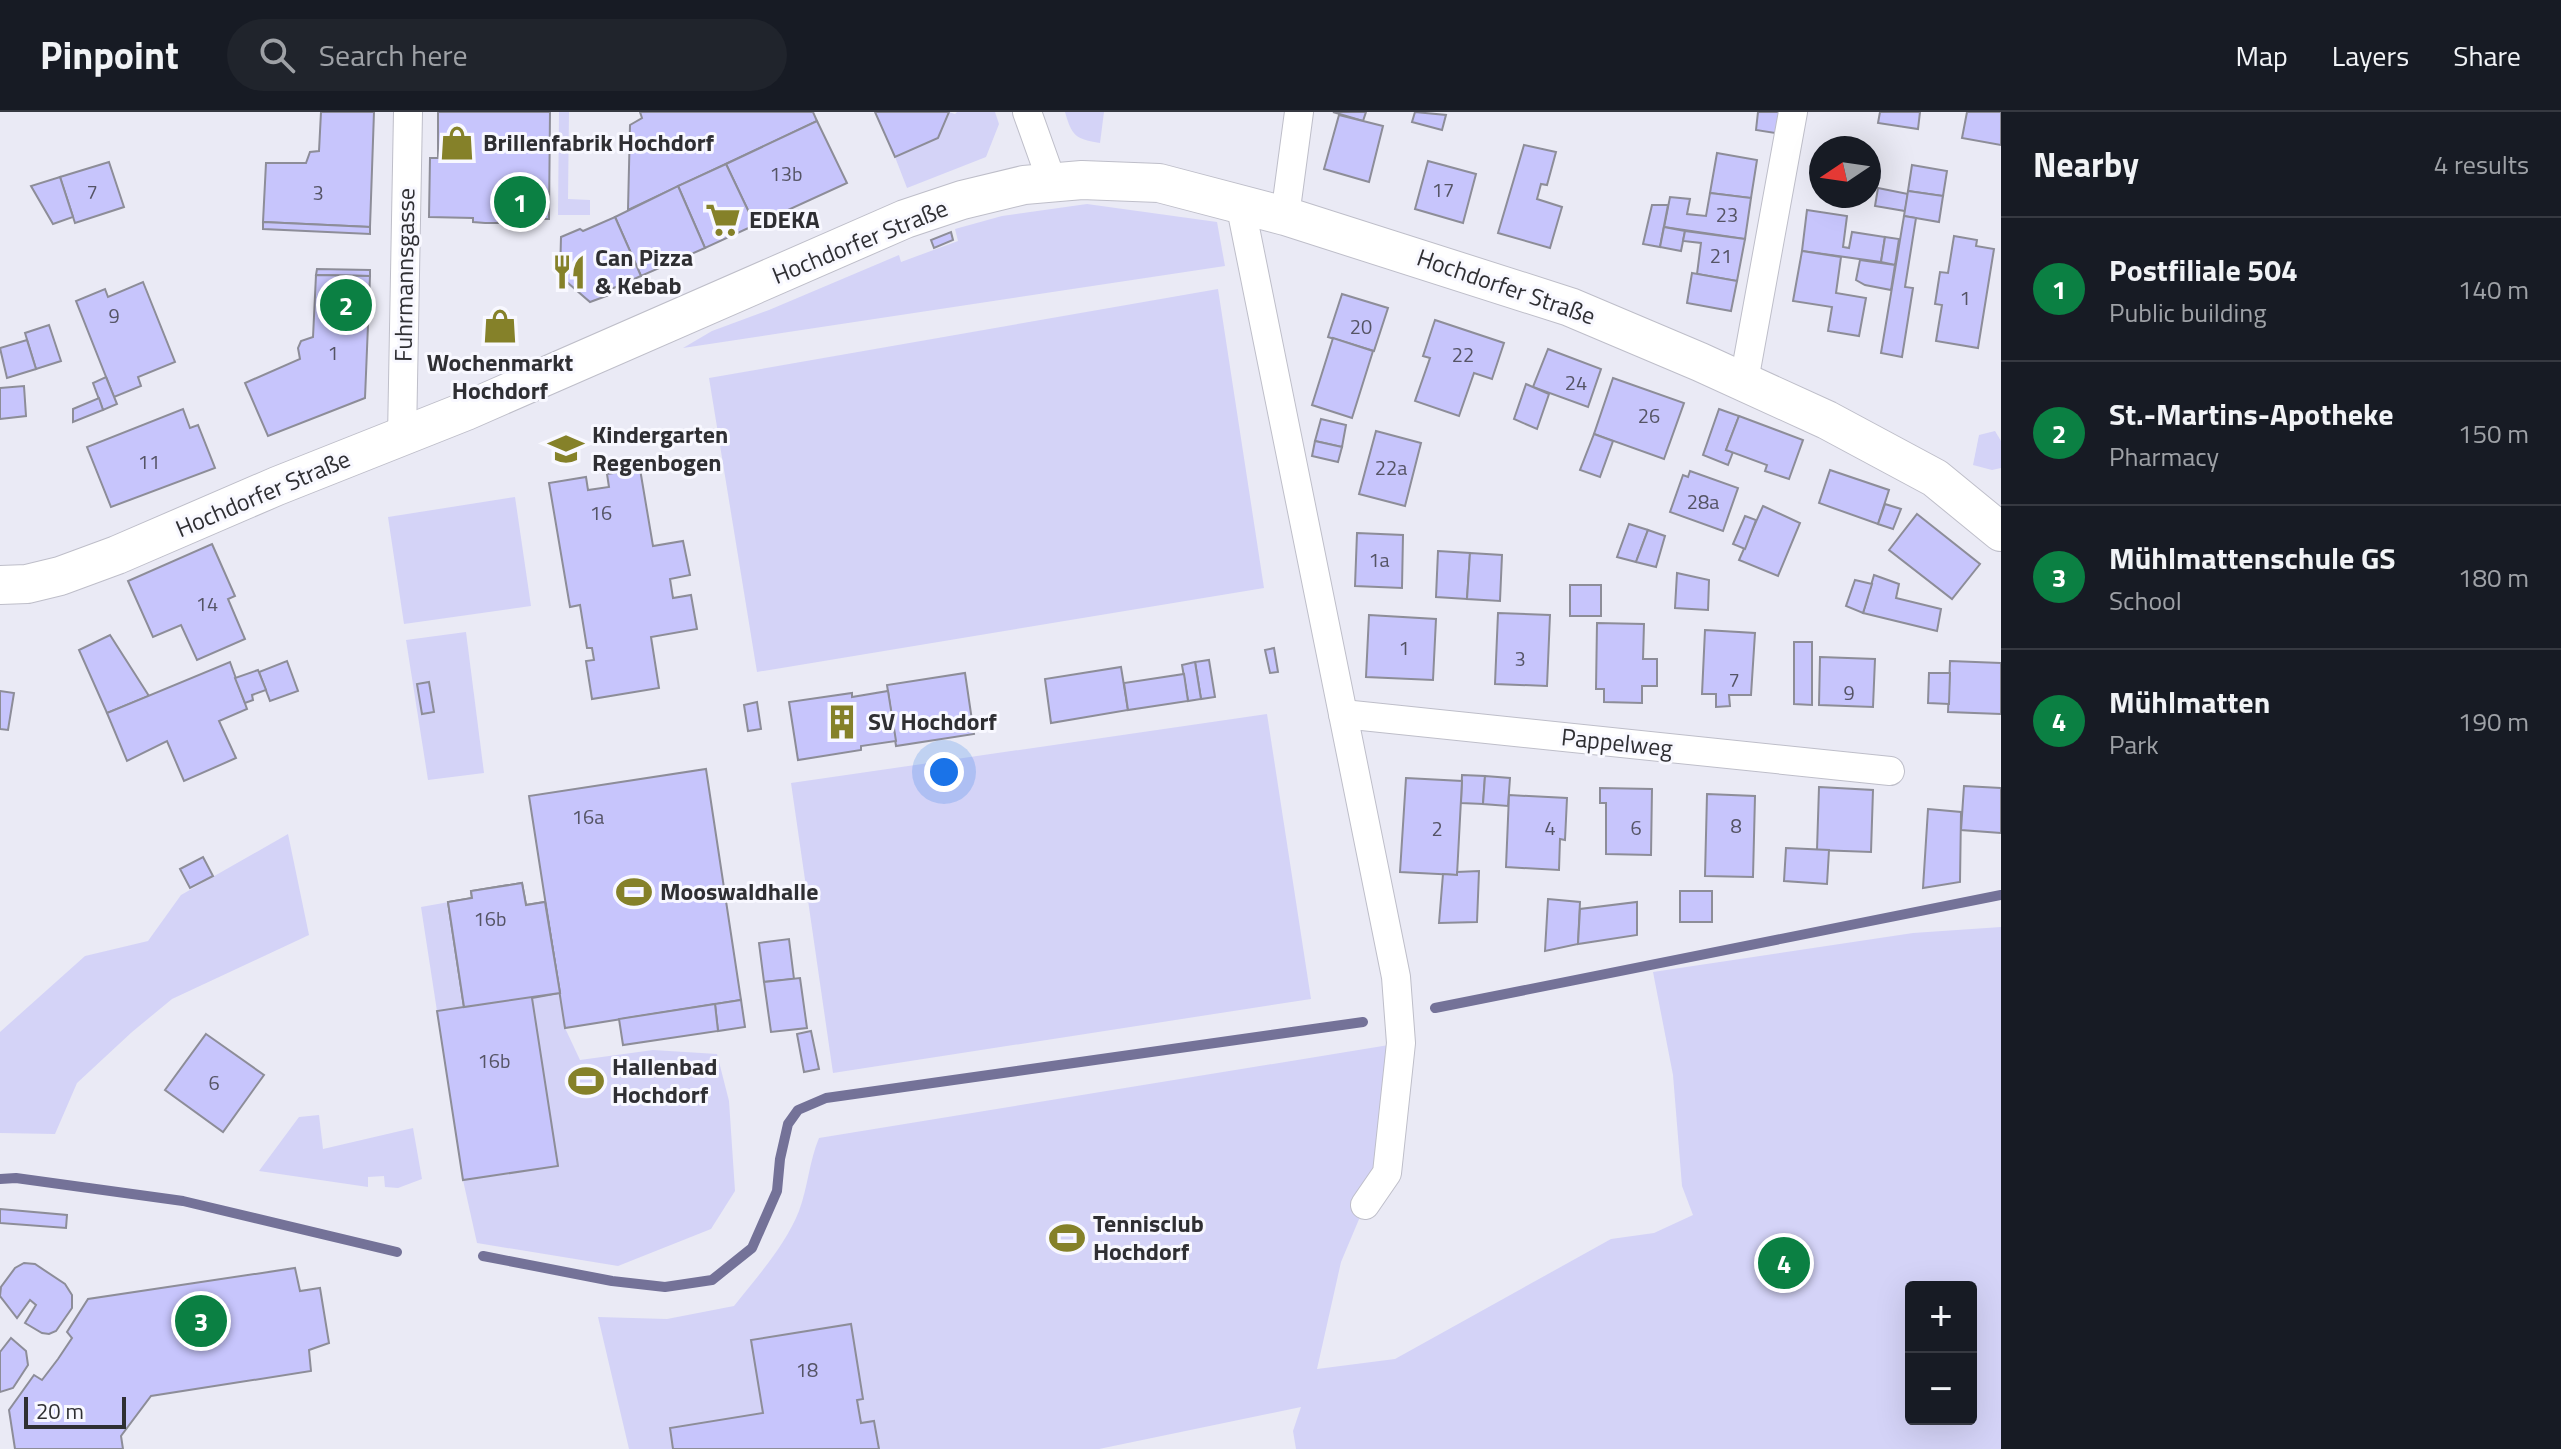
<!DOCTYPE html>
<meta charset="utf-8">
<style>
:root{--surface:#171b24;--page:#20242c;--text:#f1f3f6;--muted:#9ea1a6;--line:#363941;--accent:#0b8043}
body{margin:0;font-family:"Titillium Web",sans-serif;background:var(--page);color:var(--text)}
.controls{position:absolute;right:24px;bottom:24px;display:grid;overflow:hidden;border-radius:8px;box-shadow:0 8px 32px #0002}
.controls button{width:72px;height:72px;display:grid;place-items:center;padding:0;border:0;border-bottom:2px solid var(--line);background:var(--surface);color:var(--text);font:40px sans-serif}
.compass{position:absolute;left:1809px;top:24px;width:72px;height:72px;border-radius:50%;background:var(--surface);box-shadow:0 8px 32px #0002;rotate:257deg}
.scale{position:absolute;left:24px;bottom:20px;width:102px;box-sizing:border-box;padding-left:8px;border:4px solid #2f2f33;border-top:0;font-size:22px;line-height:28px;white-space:nowrap;color:#2f2f33;-webkit-text-stroke:6px #f8f8ff;paint-order:stroke}
.you{position:absolute;left:944px;top:660px;width:28px;height:28px;margin:-20px;border:6px solid #fff;border-radius:50%;background:#1a73e8;box-shadow:0 0 0 12px #1a73e833}
.badge{display:grid;place-items:center;width:52px;height:52px;border-radius:50%;background:var(--accent);color:#fff;font-size:26px;font-weight:700}
.pin{position:absolute;translate:-50% -50%;border:4px solid #fff;box-shadow:0 2px 8px #0006}
.list{margin:0;padding:0;list-style:none}
h2{display:flex;justify-content:space-between;align-items:center;height:104px;margin:0;padding:0 32px;font-size:34px}
h2 small{font-size:26px;font-weight:400;color:var(--muted)}
.list li{display:grid;grid-template-columns:52px 1fr auto;gap:24px;align-items:center;box-sizing:border-box;height:144px;padding:0 32px;border-top:2px solid var(--line)}
.list b{display:block;font-size:30px;white-space:nowrap}
.list p{margin:0;font-size:26px;white-space:nowrap;color:var(--muted)}
.list em{font-size:26px;font-style:normal;color:var(--muted)}
.icon{flex:none;width:44px;height:44px;fill:none;stroke:currentColor;stroke-width:2;stroke-linecap:round;stroke-linejoin:round}
.map{position:relative;flex:none;width:2001px;height:1337px;overflow:hidden}
header{display:flex;align-items:center;gap:48px;box-sizing:border-box;height:112px;padding:0 40px;background:var(--surface);border-bottom:2px solid var(--line)}
header strong{font-size:38px}
nav{display:flex;gap:44px;margin-inline-start:auto;font-size:28px}
.search{width:560px;height:72px;background:var(--page);display:flex;align-items:center;gap:20px;box-sizing:border-box;padding:0 28px;border-radius:44px;color:var(--muted);font-size:30px}
main{display:flex}
aside{flex:1;background:var(--surface)}
.map>svg:first-child{display:block}
.green{fill:#d4d3f7;fill-rule:evenodd}
.lines{fill:none;stroke-linecap:round;stroke-linejoin:round}
.stream{stroke:#747298;stroke-width:10}
.building{fill:#c7c5fc;stroke:#8d8d98;stroke-width:2}
.street-casing{stroke:#bebec9;stroke-width:30}
.secondary-casing{stroke:#bebec9;stroke-width:40}
.street{stroke:#fff;stroke-width:28}
.secondary{stroke:#fff;stroke-width:38}
.labels{text-anchor:middle;stroke-width:6;stroke-linejoin:round;paint-order:stroke}
.number-label{font-size:20px;fill:#555465}
.poi-label{font-size:24px;font-weight:bold;fill:#2f2f33;stroke:#f8f8ff;text-anchor:start}
.street-label{font-size:24px;fill:#2f2f33;stroke:#f8f8ff}
</style>
<header>
<strong>Pinpoint</strong>
<div class="search"><svg class="icon" aria-label="search" viewBox="0 0 24 24"><circle cx="10" cy="10" r="6"/><path d="M15 15l6 6"/></svg>Search here</div>
<nav><a>Map</a><a>Layers</a><a>Share</a></nav>
</header>
<main>
<div class="map">
<svg width="2001" height="1337" viewBox="0 0 2001 1337">
<rect width="100%" height="100%" fill="#eaeaf5"/>
<g class="green">
<path d="M559,0H569L568,87L590,88V103H558Z"/>
<path d="M949,0L955,2L957,0H995L999,12L986,45L907,76L895,45L937,26Z"/>
<path d="M1065,0H1104L1100,31C1075,27 1072,24 1065,0Z"/>
<path d="M1087,92L1217,110L1225,154L683,236L712,219L769,198L899,143L901,150L958,129L955,117L1002,104Z"/>
<path d="M1218,177L1264,476L757,560L709,266Z"/>
<path d="M1995,319L2001,329V356L1992,358L1973,353L1979,323Z"/>
<path d="M515,385L531,494L404,512L388,405Z"/>
<path d="M466,520L484,661L428,668L406,528Z"/>
<path d="M1267,602L1311,887L833,961L791,671Z"/>
<path d="M288,722L309,823L172,887L132,920L77,971L55,1022L0,1021V920L85,844L148,829L181,783Z"/>
<path d="M522,771L526,793L545,790L565,916L580,948L653,938L717,942L729,989L735,1079L711,1117L618,1154L477,1131L463,1068L421,795L471,786V779Z"/>
<path d="M2001,815V1337H1296L1293,1319L1301,1295L1099,1337H629L598,1205L667,1207L734,1194C757,1165 785,1134 799,1099C808,1075 809,1050 819,1026L1401,931L1365,1093L1341,1150L1317,1257L1395,1247L1611,1127L1654,1121L1693,1103L1682,1074L1673,963L1653,860L1913,821ZM1911,1175H1971V1307H1911Z"/>
<path d="M319,1003L323,1037L413,1016L422,1067L398,1076L385,1075L384,1064L368,1065V1075L259,1059L299,1005Z"/>
</g>
<g class="lines">
<g class="stream">
<path d="M1435,896L2001,783"/>
<path d="M0,1067L16,1066L183,1089L397,1140"/>
<path d="M483,1144L612,1169L665,1175L712,1168L752,1136L777,1079L780,1047L788,1012L798,998L826,986L1363,910"/>
</g>
</g>
<g class="building">
<path d="M321,0H374L370,115L263,110L266,51H306L310,40L319,39Z"/>
<path d="M438,0H550L549,107H498V111H485L473,110V106L429,105L430,46H438Z"/>
<path d="M640,0H813L817,9L628,98L630,13L642,6Z"/>
<path d="M875,0H949L938,26L895,45Z"/>
<path d="M1333,0H1366L1363,9Z"/>
<path d="M1415,0L1446,3L1442,18L1412,10Z"/>
<path d="M1758,0H1785L1782,22L1756,18Z"/>
<path d="M1880,0H1920L1918,17L1878,11Z"/>
<path d="M1967,0H2001V33L1962,26Z"/>
<path d="M1339,3L1383,14L1369,70L1324,57Z"/>
<path d="M817,9L847,71L755,113L726,52Z"/>
<path d="M1524,33L1556,40L1547,73L1541,72L1537,87L1562,95L1550,136L1498,121Z"/>
<path d="M1717,41L1757,48L1751,86L1710,81Z"/>
<path d="M1428,49L1476,62L1463,111L1415,97Z"/>
<path d="M109,50L124,95L75,111L60,65Z"/>
<path d="M726,52L755,113L705,136L678,74Z"/>
<path d="M1912,53L1947,59L1943,84L1908,79Z"/>
<path d="M60,65L73,105L53,112L31,74Z"/>
<path d="M678,74L705,136L641,164L615,105Z"/>
<path d="M1878,76L1908,82L1905,99L1875,94Z"/>
<path d="M1908,79L1943,84L1939,110L1904,104Z"/>
<path d="M1710,81L1751,86L1745,127L1664,115L1670,85L1690,87L1687,102L1706,104Z"/>
<path d="M1652,93H1668L1660,135L1643,132Z"/>
<path d="M1807,98L1847,104L1843,135L1849,136L1852,120L1885,125L1881,150L1802,139Z"/>
<path d="M1904,104L1916,106L1905,175L1913,176L1902,245L1881,241Z"/>
<path d="M615,105L641,164L609,178V183L590,190L560,164L561,125L580,117L583,119Z"/>
<path d="M263,110L370,115V122L263,117Z"/>
<path d="M1664,115L1685,119L1681,139L1660,135Z"/>
<path d="M1685,119L1745,127L1737,169L1697,162L1701,131L1683,129Z"/>
<path d="M951,120L953,128L934,136L931,128Z"/>
<path d="M1954,124L1977,128L1976,134L1994,137L1978,236L1936,229L1942,193L1935,192L1940,160L1948,161Z"/>
<path d="M1885,125L1899,127L1895,153L1881,150Z"/>
<path d="M1802,139L1841,145L1836,181L1866,186L1859,224L1828,219L1832,195L1793,189Z"/>
<path d="M1860,148L1895,153L1891,178L1865,173L1856,168Z"/>
<path d="M317,157L370,158V164L316,163Z"/>
<path d="M1692,161L1737,169L1731,199L1687,191Z"/>
<path d="M316,163L370,164L365,286L268,324L245,271L300,247L298,236L301,229L313,225Z"/>
<path d="M143,170L175,250L138,265L141,274L114,285L76,189L105,177L108,185Z"/>
<path d="M1342,182L1388,196L1374,239L1328,225Z"/>
<path d="M1435,208L1504,231L1492,267L1474,261L1459,304L1415,289L1430,246L1423,244Z"/>
<path d="M49,213L61,249L36,257L25,221Z"/>
<path d="M1333,226L1373,239L1352,306L1312,293Z"/>
<path d="M27,228L36,257L7,266L0,236Z"/>
<path d="M1548,237L1601,257L1588,295L1533,275Z"/>
<path d="M106,265L117,292L103,298L93,271Z"/>
<path d="M1613,266L1684,291L1664,347L1594,322Z"/>
<path d="M1526,272L1549,282L1537,317L1514,307Z"/>
<path d="M24,274L26,304L0,307V276Z"/>
<path d="M99,286L103,298L73,310V297Z"/>
<path d="M183,297L190,316L198,313L215,356L111,395L87,335Z"/>
<path d="M1719,297L1739,304L1726,338L1733,340L1728,353L1703,343Z"/>
<path d="M1739,304L1803,328L1789,367L1765,359L1767,353L1726,338Z"/>
<path d="M1321,307L1346,313L1342,335L1315,329Z"/>
<path d="M1376,319L1421,331L1405,394L1359,382Z"/>
<path d="M1594,322L1613,329L1600,365L1580,358Z"/>
<path d="M1315,329L1342,335L1338,350L1312,344Z"/>
<path d="M640,357L653,434L683,429L690,463L670,467L673,486L691,483L697,517L651,525L659,576L592,587L586,549L594,548L592,536H587L580,493L570,495L549,371L586,365L588,378L609,375L607,362Z"/>
<path d="M1830,358L1889,378L1878,412L1819,391Z"/>
<path d="M1690,359L1738,376L1723,419L1670,400L1683,363L1688,365Z"/>
<path d="M1885,392L1901,397L1893,417L1878,412Z"/>
<path d="M1763,394L1800,411L1778,464L1739,448Z"/>
<path d="M1917,402L1980,452L1952,487L1889,438Z"/>
<path d="M1745,404L1756,408L1745,437L1733,432Z"/>
<path d="M1629,412L1648,418L1636,450L1617,445Z"/>
<path d="M1648,418L1665,424L1656,455L1636,450Z"/>
<path d="M1357,421L1403,423L1402,476L1355,474Z"/>
<path d="M212,432L235,484L228,487L245,527L197,548L181,513L153,525L128,469Z"/>
<path d="M1438,439L1470,441L1467,487L1436,485Z"/>
<path d="M1470,441L1502,443L1500,489L1467,487Z"/>
<path d="M1677,461L1709,468L1708,498L1675,496Z"/>
<path d="M1874,463L1899,472L1896,486L1941,497L1937,519L1863,501Z"/>
<path d="M1855,468L1872,472L1863,501L1846,494Z"/>
<rect x="1570" y="473" width="31" height="31"/>
<path d="M1498,501L1550,503L1547,574L1495,572Z"/>
<path d="M1369,503L1436,507L1433,568L1366,565Z"/>
<path d="M1597,511L1644,512L1643,547H1657V574H1642V591L1604,590V577H1596Z"/>
<path d="M1705,518L1755,521L1751,583H1729L1730,594L1716,595V582H1702Z"/>
<path d="M110,523L149,584L107,601L79,538Z"/>
<path d="M1794,530H1812V593L1794,592Z"/>
<path d="M1274,536L1278,560L1270,561L1265,538Z"/>
<path d="M1820,545L1875,547L1873,595L1819,593Z"/>
<path d="M1209,548L1215,585L1201,587L1195,550Z"/>
<path d="M287,549L298,579L270,589L259,560Z"/>
<path d="M1950,549L2001,551V602L1948,600Z"/>
<path d="M230,550L247,597L219,609L236,646L184,669L167,629L127,649L107,601Z"/>
<path d="M1195,550L1201,587L1188,589L1182,553Z"/>
<path d="M1121,555L1128,598L1051,611L1045,567Z"/>
<path d="M258,558L266,578L252,583L253,588L245,591L235,566Z"/>
<path d="M965,561L974,622L896,634L887,573Z"/>
<path d="M1929,561H1950L1949,592L1928,591Z"/>
<path d="M1184,562L1188,589L1128,598L1124,571Z"/>
<path d="M429,570L434,600L422,602L417,572Z"/>
<path d="M0,579L14,581L8,618L0,617Z"/>
<path d="M888,579L896,629L861,634V638L798,648L789,590L852,581V585Z"/>
<path d="M757,590L761,617L748,619L744,593Z"/>
<path d="M706,657L741,888L565,916L529,684Z"/>
<path d="M1462,663L1485,664L1483,692L1461,691Z"/>
<path d="M1485,664L1510,666L1508,694L1483,692Z"/>
<path d="M1406,666L1462,669L1457,763L1400,760Z"/>
<path d="M1964,674L2001,676V721L1961,718Z"/>
<path d="M1819,675L1873,678L1871,740L1817,738Z"/>
<path d="M1600,676L1652,677L1651,743L1606,742V691H1600Z"/>
<path d="M1707,682L1755,684L1753,765L1705,764Z"/>
<path d="M1509,683L1567,686L1565,728L1560,727L1559,758L1506,755Z"/>
<path d="M1928,697L1961,700L1960,770L1923,776Z"/>
<path d="M1786,736L1829,738L1827,772L1784,769Z"/>
<path d="M203,745L213,764L190,776L180,757Z"/>
<path d="M1479,759L1477,810L1439,811L1443,762L1457,763V760Z"/>
<path d="M522,771L526,793L545,790L560,881L532,886L558,1054L463,1068L437,899L464,895L448,790L472,786L471,779Z"/>
<path d="M522,771L526,793L545,790L560,881L464,895L448,790L472,786L471,779Z"/>
<rect x="1680" y="779" width="32" height="31"/>
<path d="M1548,787L1580,790L1578,832L1545,839Z"/>
<path d="M1637,790V823L1578,832L1580,797Z"/>
<path d="M789,827L794,867L764,870L759,831Z"/>
<path d="M800,866L807,916L771,920L764,870Z"/>
<path d="M741,888L745,915L718,919L715,892Z"/>
<path d="M715,892L718,919L623,933L619,907Z"/>
<path d="M811,919L819,957L804,960L797,922Z"/>
<path d="M206,922L264,963L223,1020L165,978Z"/>
<path d="M0,1097L67,1103L66,1116L0,1111Z"/>
<path d="M24,1151L35,1152L65,1172L72,1183V1196L56,1219L49,1222L42,1221L25,1211L36,1193L30,1188L17,1206L0,1184L1,1175L15,1156Z"/>
<path d="M295,1156L300,1179L320,1176L329,1231L309,1238L311,1259L151,1284L121,1324L123,1337H15L9,1298L34,1263L42,1268L58,1247L72,1226L67,1220L88,1187Z"/>
<path d="M851,1212L863,1287L857,1288L861,1311L874,1309L879,1337H673L670,1316L763,1301L751,1228Z"/>
<path d="M11,1226L26,1239L28,1253L13,1276L0,1280V1240Z"/>
</g>
<g class="lines">
<g class="street-casing">
<g id="street">
<path d="M1027,0L1052,70"/>
<path d="M1240,91L1396,865L1401,931L1387,1061L1365,1093"/>
<path d="M1285,104L1299,0"/>
<path d="M1744,269L1793,0"/>
<path d="M402,325L408,0"/>
<path d="M1343,602L1890,659"/>
</g>
</g>
<g class="secondary-casing">
<path id="secondary" d="M0,473L27,472L60,464L117,443L277,374L466,299L905,107L962,88L1024,73L1082,68L1159,71L1285,104L1570,195L1700,250L1827,308L1935,366L2001,420"/>
</g>
<use href="#street" class="street"/>
<use href="#secondary" class="secondary"/>
</g>
<defs>
<g id="shop-bare" transform="scale(2.76)"><path d="M-5-2.5h2.3a2.7 3.5 0 0 1 5.4 0H5L5.5 6h-11ZM-1.5-2.5h3a1.5 2.3 0 0 0-3 0Z" fill="#858129" stroke="#f8f8ff" stroke-width="2.5" paint-order="stroke"/></g>
<g id="supermarket-bare" transform="scale(2.76)"><path d="M-6-5.5h2.5l.6 2H6L4.5 2H-2.5L-4.4-4H-6ZM-1.5 3.2a1.3 1.3 0 1 0 .1 0ZM3 3.2a1.3 1.3 0 1 0 .1 0Z" fill="#858129" stroke="#f8f8ff" stroke-width="2.5" paint-order="stroke"/></g>
<g id="restaurant-bare" transform="scale(2.76)"><path d="M-5-6h1v4h1v-4h1v4h1v-4h1v5L-1.5 .5V6h-2V.5L-5-1ZM5-6V6H3V1.5H1.5Q1.5-4 5-6Z" fill="#858129" stroke="#f8f8ff" stroke-width="2.5" paint-order="stroke"/></g>
<g id="school-bare" transform="scale(2.76)"><path d="M0-5L7-2L0 1L-7-2ZM-4 1L0 2.5L4 1V4Q0 6-4 4Z" fill="#858129" stroke="#f8f8ff" stroke-width="2.5" paint-order="stroke"/></g>
<g id="building-bare" transform="scale(2.76)"><path d="M-4-6H4V6H1V3H-1V6H-4ZM-2.5-4.3h1.7v1.8h-1.7ZM.8-4.3h1.7v1.8H.8ZM-2.5-1h1.7V.8h-1.7ZM.8-1h1.7V.8H.8Z" fill="#858129" stroke="#f8f8ff" stroke-width="2.5" paint-order="stroke"/></g>
<g id="stadium-bare" transform="scale(2.76)"><path d="M0-5a6.5 5 0 1 0 0 10a6.5 5 0 1 0 0-10ZM-3.5-1.8h7v3.6h-7Z" fill="#858129" stroke="#f8f8ff" stroke-width="2.5" paint-order="stroke"/></g>
</defs>
<g fill-rule="evenodd">
<use href="#shop-bare" x="457" y="31"/>
<use href="#supermarket-bare" x="723" y="108"/>
<use href="#restaurant-bare" x="569" y="160"/>
<use href="#shop-bare" x="500" y="214"/>
<use href="#school-bare" x="566" y="337"/>
<use href="#building-bare" x="842" y="610"/>
<use href="#stadium-bare" x="634" y="780"/>
<use href="#stadium-bare" x="586" y="969"/>
<use href="#stadium-bare" x="1067" y="1126"/>
</g>
<g class="labels">
<g class="number-label">
<text x="786" y="69">13b</text>
<text x="1443" y="85">17</text>
<text x="92" y="87">7</text>
<text x="318" y="88">3</text>
<text x="1727" y="110">23</text>
<text x="1721" y="151">21</text>
<text x="1965" y="193">1</text>
<text x="114" y="211">9</text>
<text x="1361" y="222">20</text>
<text x="333" y="248">1</text>
<text x="1463" y="250">22</text>
<text x="1576" y="278">24</text>
<text x="1649" y="311">26</text>
<text x="149" y="357">11</text>
<text x="1391" y="363">22a</text>
<text x="1703" y="397">28a</text>
<text x="601" y="408">16</text>
<text x="1379" y="455">1a</text>
<text x="207" y="499">14</text>
<text x="1404" y="543">1</text>
<text x="1520" y="554">3</text>
<text x="1734" y="575">7</text>
<text x="1849" y="588">9</text>
<text x="588" y="712">16a</text>
<text x="1736" y="721">8</text>
<text x="1550" y="723">4</text>
<text x="1636" y="723">6</text>
<text x="1437" y="724">2</text>
<text x="490" y="814">16b</text>
<text x="494" y="956">16b</text>
<text x="214" y="978">6</text>
<text x="807" y="1265">18</text>
</g>
<g class="poi-label">
<text x="483" y="39">Brillenfabrik Hochdorf</text>
<text x="749" y="116">EDEKA</text>
<text x="595" y="154">Can Pizza<tspan x="595" dy="28">&amp; Kebab</tspan></text>
<text x="500" y="259" text-anchor="middle">Wochenmarkt<tspan x="500" dy="28">Hochdorf</tspan></text>
<text x="592" y="331">Kindergarten<tspan x="592" dy="28">Regenbogen</tspan></text>
<text x="868" y="618">SV Hochdorf</text>
<text x="660" y="788">Mooswaldhalle</text>
<text x="612" y="963">Hallenbad<tspan x="612" dy="28">Hochdorf</tspan></text>
<text x="1093" y="1120">Tennisclub<tspan x="1093" dy="28">Hochdorf</tspan></text>
</g>
<g class="street-label">
<text transform="translate(860 130) rotate(-22)" y="8">Hochdorfer Straße</text>
<text transform="translate(405 163) rotate(-89)" y="8">Fuhrmannsgasse</text>
<text transform="translate(1506 175) rotate(19)" y="8">Hochdorfer Straße</text>
<text transform="translate(263 382) rotate(-23)" y="8">Hochdorfer Straße</text>
<text transform="translate(1617 631) rotate(6)" y="8">Pappelweg</text>
</g>
</g>
</svg>
<div class="controls">
<button>+</button>
<button>−</button>
</div>
<svg class="compass" viewBox="-18 -18 36 36"><path d="M0-13l5 13h-10z" fill="#e53935"/><path d="M0 13l5-13h-10z" fill="#9ea1a6"/></svg>
<div class="scale">20 m</div>
<div class="you"></div>
<div class="pin badge" style="left:520px;top:90px">1</div>
<div class="pin badge" style="left:346px;top:193px">2</div>
<div class="pin badge" style="left:201px;top:1209px">3</div>
<div class="pin badge" style="left:1784px;top:1151px">4</div>
</div>
<aside>
<h2>Nearby<small>4 results</small></h2>
<ul class="list">
<li><span class="badge">1</span><div><b>Postfiliale 504</b><p>Public building</p></div><em>140 m</em></li>
<li><span class="badge">2</span><div><b>St.-Martins-Apotheke</b><p>Pharmacy</p></div><em>150 m</em></li>
<li><span class="badge">3</span><div><b>Mühlmattenschule GS</b><p>School</p></div><em>180 m</em></li>
<li><span class="badge">4</span><div><b>Mühlmatten</b><p>Park</p></div><em>190 m</em></li>
</ul>
</aside>
</main>
